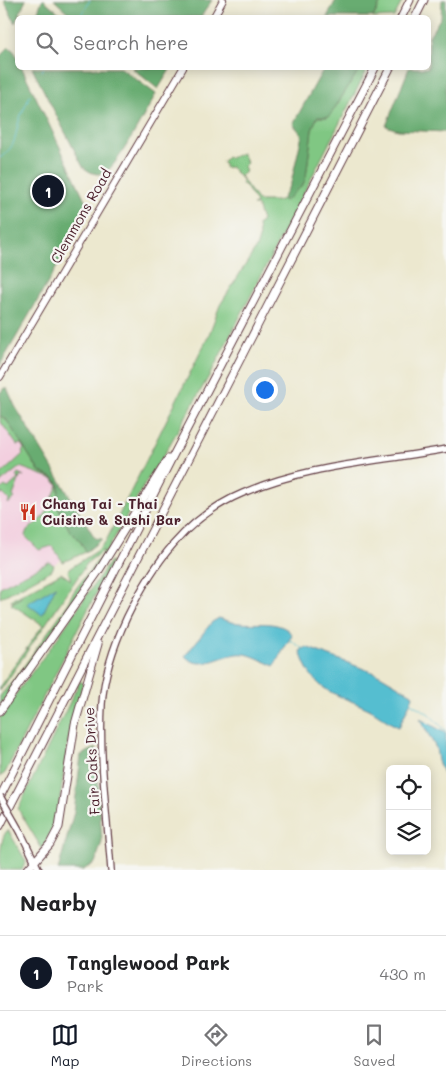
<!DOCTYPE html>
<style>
:root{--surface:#fff;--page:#f2f2f2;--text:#202124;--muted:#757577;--line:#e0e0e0;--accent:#111827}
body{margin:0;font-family:Mali,sans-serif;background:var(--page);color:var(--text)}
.controls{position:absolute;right:15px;bottom:15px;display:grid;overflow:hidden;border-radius:8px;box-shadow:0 2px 12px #0003}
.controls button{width:45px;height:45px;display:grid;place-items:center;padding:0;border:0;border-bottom:1px solid var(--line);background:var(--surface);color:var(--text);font:25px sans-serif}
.you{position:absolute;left:264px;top:389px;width:18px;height:18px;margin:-12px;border:4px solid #fff;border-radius:50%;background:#1a73e8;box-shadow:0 0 0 8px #1a73e833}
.badge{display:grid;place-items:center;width:32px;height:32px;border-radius:50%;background:var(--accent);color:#fff;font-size:16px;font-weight:700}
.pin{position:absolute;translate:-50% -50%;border:2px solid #fff;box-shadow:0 1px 5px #0006}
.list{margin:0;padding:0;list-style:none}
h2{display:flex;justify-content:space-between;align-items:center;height:65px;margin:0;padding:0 20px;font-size:21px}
h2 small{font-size:16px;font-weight:400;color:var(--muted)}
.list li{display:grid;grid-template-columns:32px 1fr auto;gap:15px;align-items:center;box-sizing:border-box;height:75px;padding:0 20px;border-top:1px solid var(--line)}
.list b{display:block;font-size:19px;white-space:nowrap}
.list p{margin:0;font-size:16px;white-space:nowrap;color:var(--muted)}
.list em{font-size:16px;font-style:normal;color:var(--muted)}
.icon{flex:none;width:28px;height:28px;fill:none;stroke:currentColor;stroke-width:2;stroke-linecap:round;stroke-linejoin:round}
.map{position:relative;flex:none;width:446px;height:870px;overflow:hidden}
.search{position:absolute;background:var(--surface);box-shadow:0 2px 12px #0003;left:15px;right:15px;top:15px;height:55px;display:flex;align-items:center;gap:12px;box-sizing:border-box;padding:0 18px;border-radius:8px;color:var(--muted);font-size:19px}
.sheet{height:140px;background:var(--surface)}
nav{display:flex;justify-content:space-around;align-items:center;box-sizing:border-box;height:70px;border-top:1px solid var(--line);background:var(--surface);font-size:14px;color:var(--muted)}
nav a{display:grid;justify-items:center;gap:2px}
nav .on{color:var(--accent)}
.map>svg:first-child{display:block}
.built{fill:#f3cfdf}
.green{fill:#80c783;stroke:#657357}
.forest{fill:#68ac71;stroke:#59664e}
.water{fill:#54bed0;stroke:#4f6e7e}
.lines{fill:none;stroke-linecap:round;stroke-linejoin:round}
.stream{stroke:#54bed0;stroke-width:1}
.secondary-casing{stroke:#623d44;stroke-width:8}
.primary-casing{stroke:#623d44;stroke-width:8}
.highway-casing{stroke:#623d44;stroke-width:9}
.secondary{stroke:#fff;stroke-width:5.5}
.primary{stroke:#fff;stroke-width:6}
.highway{stroke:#fff;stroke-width:7}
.secondary-bridge-casing{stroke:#623d44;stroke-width:8;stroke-linecap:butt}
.secondary-bridge{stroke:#fff;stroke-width:5.5}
.labels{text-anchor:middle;stroke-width:4.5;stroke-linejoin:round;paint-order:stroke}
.street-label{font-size:14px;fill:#4a1f2b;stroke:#f6f6f2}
.poi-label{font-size:14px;font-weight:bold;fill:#4a1f2b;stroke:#f6f6f2;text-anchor:start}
</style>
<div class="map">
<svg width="446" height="870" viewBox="0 0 446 870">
<rect width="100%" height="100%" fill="#f6f6f2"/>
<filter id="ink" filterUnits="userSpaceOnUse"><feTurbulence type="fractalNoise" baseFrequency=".02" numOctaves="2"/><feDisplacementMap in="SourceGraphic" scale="10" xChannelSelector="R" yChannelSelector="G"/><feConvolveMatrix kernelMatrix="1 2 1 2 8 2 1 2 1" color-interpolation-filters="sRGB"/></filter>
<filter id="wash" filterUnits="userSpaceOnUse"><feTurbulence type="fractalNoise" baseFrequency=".0096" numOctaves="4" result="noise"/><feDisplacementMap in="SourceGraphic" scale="20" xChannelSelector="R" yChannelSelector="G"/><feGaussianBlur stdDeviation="1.12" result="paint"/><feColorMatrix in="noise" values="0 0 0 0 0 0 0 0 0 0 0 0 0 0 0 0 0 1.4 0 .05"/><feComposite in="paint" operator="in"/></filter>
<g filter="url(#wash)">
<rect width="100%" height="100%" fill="#ece8cf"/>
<path class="built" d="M0,416L59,485L63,559L0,595Z"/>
<g class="green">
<path d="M382,0H403L394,17L373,18Z"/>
<path d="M360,68H368L212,371L162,458L150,475L102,560L0,706V696L19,673L68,604C70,591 96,567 104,550L88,562L0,691V686L43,625L11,604L23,596L12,602L11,600L61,573L71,580L68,571L70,568L97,551L106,541L208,337L220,305L256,248L259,238L258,224L262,221L257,205H253L256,203L245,185L242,184L243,181L231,167L225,168L223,161L227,157L230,158L242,153L247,163L243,167L246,171L240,176L258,201H277L282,199L285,201L306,177L312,130L317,117H328L331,114Z"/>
<path d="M0,416L6,419L39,471L55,479L59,485L58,506L62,516L70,531L80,541L86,552L63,562L52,546L39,550L25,536L26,532L45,515L58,485L53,479L20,467L0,483V475L23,454L22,451L24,449L21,444L17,445L0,421Z"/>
<path d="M18,473L24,476L21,475L13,496L15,498L8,504L9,500L2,493L0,495V490L5,486L8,488L18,479L16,476Z"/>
<path d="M110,561L112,562L5,773L0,777V715L56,640Z"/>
<path d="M49,562L54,565L52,570L0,598V587Z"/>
<path d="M80,681L83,683L68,742L57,821L42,849L18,809Z"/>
<path d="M8,830L26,861L22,870H0C0,858 0,836 8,830Z"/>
</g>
<g class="forest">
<path d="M4,0H26L15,23Z"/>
<path d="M42,0H44L64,17H36Z"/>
<path d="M54,0H212L201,17L74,18Z"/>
<path d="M336,0H382L373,17H327Z"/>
<path d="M442,0H446V132L398,130L386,126L409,68H428L429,36L441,17Z"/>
<path d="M9,47C17,52 18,59 18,68H22L89,208L86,217L0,365V56Z"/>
<path d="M32,68H121L156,94C147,109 117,168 104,173C96,176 89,172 83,167Z"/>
<path d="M132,68H171L158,89Z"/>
<path d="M324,68H360L331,114L328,117H317L312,130L306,177L303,185L285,201L282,199L291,183L302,135L293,124Z"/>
<path d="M4,388H7L15,406L95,538L102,539L86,552L80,541L70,531L62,516L58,506L59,485L55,479L39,471L6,419L0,416V393Z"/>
<path d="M96,748L102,842L95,863L83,870H58L74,812L81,755Z"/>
</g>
<g class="water">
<path d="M56,586L42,615L28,604V603Z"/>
<path d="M219,618C226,620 232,623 239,623C255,625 282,619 292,635L274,666C265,662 255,656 245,654C224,651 202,674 185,656L212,622Z"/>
<path d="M306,647L380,675L412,694L413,697L399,727C388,723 379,714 369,709C334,692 313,693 300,651Z"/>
<path d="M420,719L446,733V781L438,761L436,748Z"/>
</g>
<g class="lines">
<g class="stream">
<path d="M79,18L90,0"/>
<path d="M41,71L44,68"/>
<path d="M0,158C15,146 14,142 18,125C20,115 26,105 30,95"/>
<path d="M290,640L303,649"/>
<path d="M409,702L429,714L446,731"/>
</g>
</g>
</g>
<g filter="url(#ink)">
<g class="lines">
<g class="secondary-casing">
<g id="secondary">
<path d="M21,833L39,870"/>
<path d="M111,870C107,815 99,758 102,704C104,673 114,645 127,617C153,564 186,517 243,493C307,465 378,462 446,449"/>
</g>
</g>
<g class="primary-casing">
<g id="primary">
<path d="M213,18L223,0"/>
<path d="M0,377L183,68"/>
</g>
</g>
<g class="highway-casing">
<g id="highway">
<path d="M401,18L410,0"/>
<path d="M415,18L424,0"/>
<path d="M0,711L98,572L168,459"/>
<path d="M0,797L175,452L375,68"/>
<path d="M0,826L390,68"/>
<path d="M27,870L50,844L59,827L75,724L98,644"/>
</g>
</g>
<use href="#secondary" class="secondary"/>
<use href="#primary" class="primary"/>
<use href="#highway" class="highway"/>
<g class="secondary-bridge-casing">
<path id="secondary-bridge" d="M0,796L21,833"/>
</g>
<use href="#secondary-bridge" class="secondary-bridge"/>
</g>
</g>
<defs>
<g id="restaurant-bare" transform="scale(1.35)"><path d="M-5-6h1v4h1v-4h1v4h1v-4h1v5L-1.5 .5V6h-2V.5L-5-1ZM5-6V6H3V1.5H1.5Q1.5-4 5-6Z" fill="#c8321e" stroke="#f6f6f2" stroke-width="2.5" paint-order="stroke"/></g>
</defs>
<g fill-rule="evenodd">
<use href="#restaurant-bare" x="28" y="512"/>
</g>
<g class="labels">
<g class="street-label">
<text transform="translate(81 216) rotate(-60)" y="5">Clemmons Road</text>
<text transform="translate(92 761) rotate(-93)" y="5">Fair Oaks Drive</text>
</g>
<g class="poi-label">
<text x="42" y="509">Chang Tai - Thai<tspan x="42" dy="16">Cuisine &amp; Sushi Bar</tspan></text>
</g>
</g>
</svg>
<div class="controls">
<button><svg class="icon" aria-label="locate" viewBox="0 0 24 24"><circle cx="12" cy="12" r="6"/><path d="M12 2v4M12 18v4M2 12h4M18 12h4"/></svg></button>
<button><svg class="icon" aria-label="layers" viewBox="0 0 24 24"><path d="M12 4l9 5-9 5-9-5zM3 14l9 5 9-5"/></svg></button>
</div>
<div class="you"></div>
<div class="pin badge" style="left:48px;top:191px">1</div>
<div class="search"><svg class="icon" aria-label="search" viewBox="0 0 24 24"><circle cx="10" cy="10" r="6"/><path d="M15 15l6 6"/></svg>Search here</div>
</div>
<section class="sheet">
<h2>Nearby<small></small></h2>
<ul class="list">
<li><span class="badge">1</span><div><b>Tanglewood Park</b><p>Park</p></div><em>430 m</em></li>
</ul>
</section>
<nav>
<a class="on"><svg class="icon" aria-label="map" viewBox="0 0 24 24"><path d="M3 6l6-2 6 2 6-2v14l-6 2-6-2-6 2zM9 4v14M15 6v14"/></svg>Map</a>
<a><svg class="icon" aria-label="directions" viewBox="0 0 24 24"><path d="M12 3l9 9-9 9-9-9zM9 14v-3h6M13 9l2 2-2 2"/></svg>Directions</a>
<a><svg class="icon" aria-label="saved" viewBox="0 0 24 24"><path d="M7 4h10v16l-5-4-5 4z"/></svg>Saved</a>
</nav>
